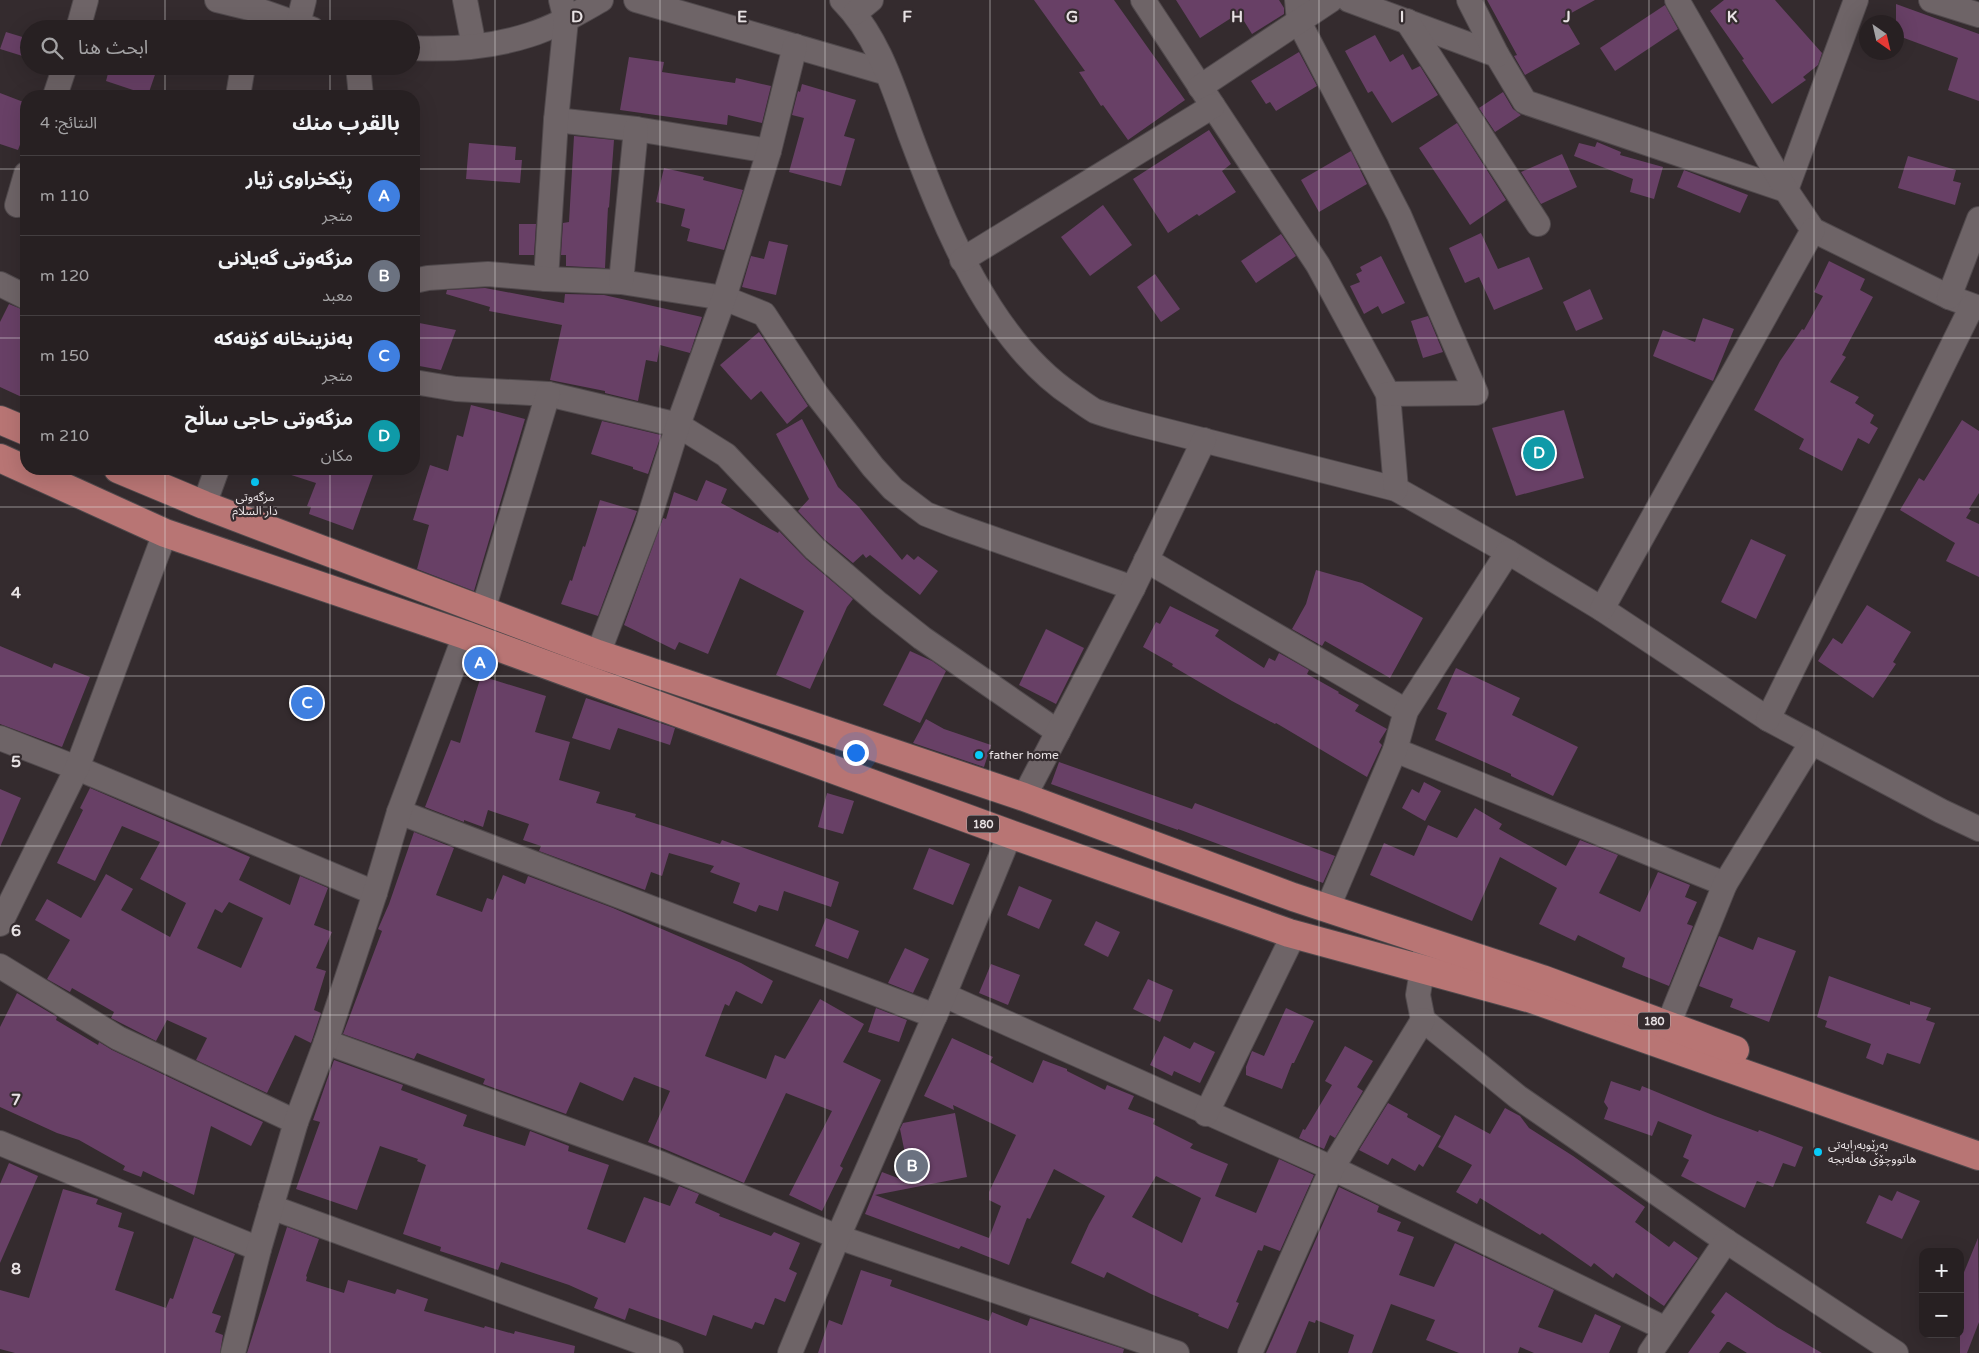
<!DOCTYPE html>
<html lang="ar">
<meta charset="utf-8">
<style>
:root{--surface:#272022;--page:#2f282a;--text:#f1f3f6;--muted:#a4a3a5;--line:#433e40;--accent:#08cbf9}
body{margin:0;font-family:"Varela Round","Noto Sans Arabic",sans-serif;background:var(--page);color:var(--text);direction:rtl}
.controls{position:absolute;right:15px;bottom:15px;display:grid;overflow:hidden;border-radius:10px;box-shadow:0 5px 20px #0002}
.controls button{width:45px;height:45px;display:grid;place-items:center;padding:0;border:0;border-bottom:1px solid var(--line);background:var(--surface);color:var(--text);font:25px sans-serif}
.compass{position:absolute;left:1859px;top:15px;width:45px;height:45px;border-radius:50%;background:var(--surface);box-shadow:0 5px 20px #0002;rotate:146deg}
.you{position:absolute;left:855px;top:752px;width:18px;height:18px;margin:-12px;border:4px solid #fff;border-radius:50%;background:#1a73e8;box-shadow:0 0 0 8px #1a73e833}
.badge{display:grid;place-items:center;width:32px;height:32px;border-radius:50%;background:var(--accent);color:#fff;font-size:16px;font-weight:700}
.pin{position:absolute;translate:-50% -50%;border:2px solid #fff;box-shadow:0 1px 5px #0006}
.list{margin:0;padding:0;list-style:none}
h2{display:flex;justify-content:space-between;align-items:center;height:65px;margin:0;padding:0 20px;font-size:21px}
h2 small{font-size:16px;font-weight:400;color:var(--muted)}
.list li{display:grid;grid-template-columns:32px 1fr auto;gap:15px;align-items:center;box-sizing:border-box;height:80px;padding:0 20px;border-top:1px solid var(--line)}
.list b{display:block;font-size:19px;white-space:nowrap}
.list p{margin:0;font-size:16px;white-space:nowrap;color:var(--muted)}
.list em{font-size:16px;font-style:normal;color:var(--muted)}
.icon{flex:none;width:28px;height:28px;fill:none;stroke:currentColor;stroke-width:2;stroke-linecap:round;stroke-linejoin:round}
.map{position:relative;flex:none;width:1979px;height:1353px;overflow:hidden;direction:ltr}
.search{position:absolute;background:var(--surface);box-shadow:0 5px 20px #0002;left:20px;top:20px;width:400px;height:55px;display:flex;align-items:center;gap:12px;box-sizing:border-box;padding:0 18px;border-radius:28px;color:var(--muted);font-size:19px}
.panel{position:absolute;background:var(--surface);box-shadow:0 5px 20px #0002;left:20px;top:90px;width:400px;height:385px;border-radius:20px;direction:rtl}
.map>svg:first-child{display:block}
.building{fill:#684066;fill-rule:evenodd}
.lines{fill:none;stroke-linecap:round;stroke-linejoin:round}
.minor-casing{stroke:#50494c;stroke-width:26}
.trunk-casing{stroke:#50494c;stroke-width:30}
.minor{stroke:#6e6467;stroke-width:24}
.trunk{stroke:#b87574;stroke-width:28}
.grid{fill:none;stroke:#e8e2e4;stroke-width:1;stroke-opacity:0.55}
.poi-dot{fill:#08cbf9;stroke:#342b2e;stroke-width:2}
.labels{text-anchor:middle;stroke-width:4.5;stroke-linejoin:round;paint-order:stroke}
.shield{fill:#342b2e;stroke:#b2abad;stroke-width:1}
.shield-label{font-size:11px;font-weight:bold;fill:#e8e2e4}
.poi-label{font-size:12px;fill:#e8e2e4;stroke:#342b2e;text-anchor:start}
.grid-label{font-size:16px;text-anchor:middle;font-weight:bold;fill:#e8e2e4;stroke:#342b2e;stroke-width:4.5;stroke-linejoin:round;paint-order:stroke}
</style>
<div class="map">
<svg width="1979" height="1353" viewBox="0 0 1979 1353">
<rect width="100%" height="100%" fill="#342b2e"/>
<g class="building">
<path d="M1034,0H1114L1185,100L1128,140L1103,105L1101,106L1079,72L1085,71Z"/>
<path d="M1176,0H1279L1284,8V14L1252,34L1239,13L1200,38Z"/>
<path d="M1487,0H1595L1564,17L1580,44L1525,75L1514,56L1517,55Z"/>
<path d="M1724,0H1775L1822,53L1818,65L1803,77L1806,80L1772,104L1742,60L1744,59L1710,11Z"/>
<path d="M1896,4L1979,34V101L1948,90L1958,58L1896,35Z"/>
<path d="M1665,5L1678,29L1615,71L1600,48Z"/>
<path d="M6,32L29,39V58L0,49Z"/>
<path d="M1375,35L1390,62L1403,54L1412,70L1420,66L1438,95L1392,123L1372,91L1368,93L1345,51Z"/>
<path d="M1299,52L1317,86L1276,111L1270,102L1266,104L1251,81Z"/>
<path d="M629,57L664,62L662,72L735,83L736,78L771,86L762,123L728,115L727,125L620,110Z"/>
<path d="M110,66H158L148,95L106,81Z"/>
<path d="M802,84L856,100L844,136L855,139L841,186L789,172L804,118L792,115L798,91L800,92Z"/>
<path d="M1503,92L1513,109L1521,115L1495,132L1479,108Z"/>
<path d="M0,93L26,103L21,120L26,122V129L18,150L0,144Z"/>
<path d="M1457,123L1506,200L1470,225L1419,148Z"/>
<path d="M1209,130L1231,164L1222,171L1236,192L1199,216L1197,214L1168,233L1133,179Z"/>
<path d="M574,136L614,140L609,208L608,207L605,268L566,266V255H561L563,223L569,222Z"/>
<path d="M1597,142L1621,152L1620,155L1663,167L1654,199L1630,192L1633,179L1574,156L1579,143L1595,147Z"/>
<path d="M469,143L516,147L515,160H522L520,183L466,179Z"/>
<path d="M1351,151L1367,184L1319,212L1301,180Z"/>
<path d="M1562,154L1577,187L1541,204L1521,172Z"/>
<path d="M1908,156L1956,170L1953,181L1961,183L1955,205L1898,188Z"/>
<path d="M664,168L704,177L703,180L743,190L724,250L687,241L690,229L681,226L685,209L656,202Z"/>
<path d="M1684,170L1748,195L1740,213L1677,187Z"/>
<path d="M1103,205L1132,245L1090,276L1061,237Z"/>
<path d="M519,224H536L534,255H519Z"/>
<path d="M1481,233L1498,269L1529,257L1543,289L1494,310L1479,277L1465,283L1449,248Z"/>
<path d="M1281,234L1296,256L1256,283L1241,261Z"/>
<path d="M769,241L788,245L776,295L742,287L751,256L764,259Z"/>
<path d="M1381,256L1405,303L1382,314L1378,306L1364,314L1350,286L1360,282L1356,274L1362,271L1360,267Z"/>
<path d="M1829,261L1865,279L1860,290L1873,297L1842,355L1846,357L1830,382L1859,397L1855,403L1874,415L1870,423L1878,428L1869,444L1858,438L1842,471L1799,449L1804,439L1754,410L1780,361L1802,329L1804,330L1823,296L1814,292Z"/>
<path d="M1155,274L1180,309L1161,322L1137,287Z"/>
<path d="M485,288L564,303L565,294L604,295L702,317L690,353L660,345L657,362L646,360L638,401L605,393V391L550,380L562,325L489,311L490,307L446,294L447,290Z"/>
<path d="M1590,289L1603,319L1576,331L1563,302Z"/>
<path d="M9,304L26,311V399L0,387V322Z"/>
<path d="M1428,316L1443,352L1423,358L1411,321Z"/>
<path d="M1703,318L1734,329L1713,381L1653,356L1663,330L1695,342Z"/>
<path d="M414,322L456,330L441,370L414,365Z"/>
<path d="M759,332L808,406L787,424L761,391L751,400L720,365Z"/>
<path d="M471,405L525,419L474,591L417,569L429,525L413,520L430,465L448,471L457,435L463,437Z"/>
<path d="M1564,410L1584,478L1516,496L1492,428Z"/>
<path d="M802,419L838,487L859,507L902,560L907,554L914,560L918,556L938,571L920,595L870,555L866,558L863,554L853,563L824,539L798,511L809,499L776,434Z"/>
<path d="M1962,420L1979,431V493L1969,509L1971,510L1966,518L1979,524V577L1946,561L1955,543L1900,510L1919,478L1924,481Z"/>
<path d="M602,421L661,435L648,474L633,469V467L591,454Z"/>
<path d="M283,469H375L353,530L309,514L311,507L307,506L316,483L282,472Z"/>
<path d="M706,480L727,489L721,503L778,533L779,531L806,559L853,599L847,607L810,689L776,675L804,611L740,578L708,654L679,642L675,650L624,625L663,518L666,519L674,492L697,501Z"/>
<path d="M600,500L637,511L598,616L561,604L570,580L572,581L583,546L585,547Z"/>
<path d="M1751,539L1786,555L1756,619L1721,602Z"/>
<path d="M1316,570L1362,583L1423,618L1390,678L1325,641L1322,646L1292,629L1306,604Z"/>
<path d="M1867,605L1911,632L1893,662L1896,664L1873,698L1818,661L1833,638L1842,644Z"/>
<path d="M1170,606L1219,630L1215,636L1264,668L1269,658L1275,661L1279,653L1309,670L1307,674L1339,692L1338,693L1359,705L1355,711L1387,729L1379,742L1382,745L1367,777L1276,723L1275,724L1232,701L1172,666L1173,664L1143,647L1156,622L1160,624Z"/>
<path d="M1046,629L1084,648L1056,704L1019,685Z"/>
<path d="M0,646L52,668L54,663L90,677L62,747L0,724Z"/>
<path d="M910,651L932,661L946,671L920,723L883,705Z"/>
<path d="M1456,668L1520,698L1512,715L1578,747L1553,796L1511,776V774L1435,740L1447,713L1437,709Z"/>
<path d="M481,676L546,696L535,732L570,742L559,780L600,792L596,803L636,814L635,817L720,844L722,840L839,882L831,907L784,891L778,911L759,905L756,912L733,903L740,883L710,872L714,866L669,853L662,876L651,872L645,890L539,851L541,846L523,840L529,824L488,810L483,827L464,820V822L425,807L451,740L460,743Z"/>
<path d="M586,698L675,728L670,745L618,728L610,750L572,738Z"/>
<path d="M926,719L944,729L991,745L984,767L913,743Z"/>
<path d="M1059,762L1192,809L1195,803L1335,856L1323,883L1178,829V830L1051,784Z"/>
<path d="M1424,782L1441,791L1425,821L1402,808L1412,789L1419,793Z"/>
<path d="M90,788L250,857L239,880L290,905L300,876L328,888L314,925L332,932L316,968L326,971L314,1010L321,1013L311,1043L295,1035L267,1093L196,1060L207,1038L167,1020L156,1041L111,1018L114,1012L72,988L70,992L47,979L70,940L35,920L47,899L81,918L106,874L133,889L121,910L170,937L186,903L140,879L160,842L122,826L95,881L57,863L83,810L80,808ZM229,902L263,918L241,968L197,948L215,909L222,913Z"/>
<path d="M0,789L21,798L0,847Z"/>
<path d="M827,793L854,801L843,834L818,827Z"/>
<path d="M1475,808L1502,824L1499,829L1566,866L1580,840L1618,855L1599,893L1640,912L1658,872L1690,885L1685,897L1697,902L1687,924L1693,926L1669,986L1622,967L1625,958L1578,935L1575,941L1539,924L1557,888L1500,857L1472,921L1370,875L1384,843L1414,856L1428,825L1457,838Z"/>
<path d="M414,832L454,848L436,895L482,912L487,898L493,900L503,875L525,884L528,876L613,908L741,963L773,981L762,1004L736,991L729,1006L725,1004L705,1056L766,1079L775,1055L785,1059L820,999L864,1024L843,1062L881,1080L840,1166L843,1168L822,1211L789,1195L832,1111L786,1093L744,1183L648,1142L670,1091L634,1077L623,1101L580,1082L566,1114L483,1084L485,1079L417,1053L414,1059L343,1034L382,931L378,929L389,904Z"/>
<path d="M929,848L970,864L953,905L913,889Z"/>
<path d="M1019,886L1052,900L1039,929L1007,915Z"/>
<path d="M826,918L859,931L848,959L815,946Z"/>
<path d="M1096,921L1120,932L1108,957L1084,945Z"/>
<path d="M1719,936L1753,950L1758,937L1796,951L1769,1022L1730,1007L1733,999L1699,986Z"/>
<path d="M905,948L929,959L913,993L888,983Z"/>
<path d="M991,964L1020,975L1008,1005L979,993Z"/>
<path d="M1829,976L1910,1005V1001L1931,1008L1926,1020L1935,1023L1920,1064L1887,1053L1883,1065L1866,1058L1871,1044L1825,1027L1827,1021L1817,1017Z"/>
<path d="M1148,979L1173,990L1160,1022L1133,1009Z"/>
<path d="M17,993L57,1017L56,1020L98,1045L99,1042L112,1050L263,1122L251,1146L211,1126L194,1195L143,1171L141,1177L123,1170L125,1166L79,1140L57,1133L0,1107V1027Z"/>
<path d="M876,1008L907,1020L899,1042L868,1032Z"/>
<path d="M1286,1008L1314,1021L1294,1063H1292L1282,1089L1246,1075V1067L1252,1051L1264,1056Z"/>
<path d="M1164,1036L1190,1049L1194,1042L1215,1052L1200,1083L1174,1071L1172,1076L1150,1065Z"/>
<path d="M952,1038L993,1057L990,1062L1033,1083L1043,1060L1067,1069V1071L1105,1090L1107,1085L1134,1096L1128,1109L1155,1119L1153,1124L1193,1144L1190,1148L1228,1164L1215,1196L1256,1213L1279,1159L1314,1175L1280,1251L1264,1245L1262,1251L1258,1250L1236,1302L1239,1303L1228,1329L1198,1316L1199,1314L1151,1294L1107,1272L1104,1278L1071,1263L1089,1224L1105,1196L1054,1169L1030,1219L1027,1218L1009,1265L961,1246L959,1249L865,1214L882,1172L911,1183L900,1129L903,1123L955,1113L967,1177L875,1195L989,1238L1001,1206L989,1200V1192L1016,1135L953,1105L954,1110L924,1096ZM1156,1176L1201,1198L1182,1243L1132,1217Z"/>
<path d="M1345,1046L1373,1061L1357,1087L1363,1091L1335,1138L1330,1135L1324,1149L1299,1138L1303,1129L1305,1130L1332,1085L1325,1081Z"/>
<path d="M334,1060L403,1085L401,1090L467,1115L463,1126L525,1146L530,1131L569,1146L568,1151L609,1165L587,1229L625,1243L644,1197L670,1206L679,1186L699,1194L695,1203L720,1214L719,1216L771,1236L774,1232L800,1243L789,1269L797,1273L785,1302L775,1298L764,1325L755,1322L752,1329L713,1315L706,1336L629,1308L625,1320L594,1308L598,1298L569,1285L501,1262L498,1270L440,1251L441,1247L403,1234L426,1165L417,1161L418,1159L380,1146L357,1210L296,1189L320,1122L313,1120Z"/>
<path d="M1611,1081L1640,1091L1642,1086L1715,1116L1758,1132L1759,1130L1803,1147L1795,1167L1783,1163L1773,1187L1757,1181L1745,1208L1681,1176L1689,1160L1683,1157L1692,1135L1658,1121L1652,1136L1604,1119L1608,1108L1604,1102Z"/>
<path d="M1388,1103L1408,1114L1407,1117L1441,1136L1423,1167L1419,1164L1415,1171L1392,1158L1388,1165L1359,1150Z"/>
<path d="M1505,1108L1520,1116L1529,1128L1573,1156L1645,1207L1635,1222L1669,1247L1674,1241L1698,1258L1664,1306L1616,1273L1613,1278L1594,1263L1591,1267L1542,1233L1540,1235L1480,1198L1477,1204L1456,1192L1472,1165L1438,1147L1455,1115L1490,1134Z"/>
<path d="M9,1163L38,1176L0,1263V1184Z"/>
<path d="M1339,1187L1379,1206L1377,1212L1401,1222L1397,1231L1414,1237L1399,1275L1434,1287L1455,1243L1554,1290L1538,1327L1582,1343L1595,1314L1621,1326L1609,1353H1534L1520,1347L1518,1353H1459L1426,1340L1435,1320L1391,1304L1372,1353H1348L1354,1335L1316,1320L1315,1323L1309,1321L1296,1353H1266Z"/>
<path d="M63,1189L98,1199L96,1204L122,1213L118,1227L134,1232L115,1290L166,1308L170,1298L173,1299L194,1237L235,1254L212,1313L221,1316L215,1332L223,1335L220,1353H15L0,1349V1290L29,1298Z"/>
<path d="M1897,1191L1920,1201L1902,1239L1866,1223L1879,1195L1892,1201Z"/>
<path d="M287,1227L319,1239L306,1276L307,1277L306,1281L344,1293L348,1280L395,1294L397,1289L428,1299L424,1311L484,1328L485,1326L514,1334L515,1331L575,1346L574,1353H247Z"/>
<path d="M1978,1238L1979,1322L1967,1353H1960V1282Z"/>
<path d="M861,1270L892,1280L890,1286L989,1321L992,1312L1027,1326L1030,1318L1124,1349L1123,1353H818L829,1320L842,1325Z"/>
<path d="M1726,1292L1777,1327L1822,1353H1747L1729,1342H1727L1719,1353H1688L1715,1315L1711,1312Z"/>
</g>
<g class="lines">
<g class="minor-casing">
<g id="minor">
<path d="M217,0L258,10L312,29"/>
<path d="M465,0L474,46"/>
<path d="M636,0L887,73"/>
<path d="M842,0C878,36 893,87 910,134C944,225 990,341 1073,396C1080,401 1088,407 1095,411C1108,416 1122,419 1135,423L1396,489L1508,552L1602,609L1768,719L1941,811L1979,829"/>
<path d="M1143,0L1318,265L1388,394L1396,489"/>
<path d="M1297,0L1299,22L1399,215L1476,393L1388,394"/>
<path d="M1349,0L1497,55L1525,102L1786,190L1856,0"/>
<path d="M1469,0L1497,55"/>
<path d="M1677,0L1786,190L1813,230L1949,297L1979,308"/>
<path d="M1931,0L1979,15"/>
<path d="M855,13L871,0"/>
<path d="M1407,21L1538,224"/>
<path d="M298,24L304,0"/>
<path d="M78,29L86,0"/>
<path d="M411,48C450,50 492,47 529,35C555,27 578,13 601,0"/>
<path d="M358,66L361,96"/>
<path d="M1200,87L1331,0"/>
<path d="M55,96L65,66"/>
<path d="M238,96L243,66"/>
<path d="M556,120L636,129L769,151"/>
<path d="M17,205L26,174"/>
<path d="M962,260L1213,106"/>
<path d="M546,279L556,120L566,20L561,0"/>
<path d="M414,281L428,278L488,274L546,279L621,282L724,298L764,314L817,395L873,467L893,489L926,514L954,525L1133,588"/>
<path d="M621,282L636,129"/>
<path d="M0,284L26,297"/>
<path d="M1949,297L1979,219"/>
<path d="M414,382L456,389L548,394L678,425L726,455L815,549L879,604L922,638L1058,732"/>
<path d="M204,505L217,469"/>
<path d="M1146,560L1406,711"/>
<path d="M1602,609L1813,230"/>
<path d="M483,610L548,394"/>
<path d="M598,654L647,525L678,425L724,298L769,151L795,46"/>
<path d="M1768,719L1972,306"/>
<path d="M0,738L77,768L375,893"/>
<path d="M1395,750L1725,884"/>
<path d="M1024,797L1133,588L1204,440"/>
<path d="M399,812L935,1016"/>
<path d="M1328,907L1395,750L1406,711L1508,552"/>
<path d="M0,924L77,768L165,533"/>
<path d="M1425,952L1418,995L1423,1020L1518,1097L1726,1241L1896,1353"/>
<path d="M0,966L118,1038L296,1122"/>
<path d="M944,995L1332,1168L1666,1329"/>
<path d="M1668,1025L1725,884L1812,742"/>
<path d="M326,1042L662,1164L838,1237L1177,1353"/>
<path d="M1206,1114L1294,934"/>
<path d="M0,1143L259,1249"/>
<path d="M271,1207L671,1353"/>
<path d="M233,1353L259,1249L296,1122L326,1042L375,893L399,812L465,635"/>
<path d="M790,1353L838,1237L944,995L1010,834"/>
<path d="M1250,1353L1332,1168L1423,1020"/>
<path d="M1650,1353L1726,1241"/>
</g>
</g>
<g class="trunk-casing">
<g id="trunk">
<path d="M0,420L26,431"/>
<path d="M0,458L165,533L465,635L1010,834L1289,933L1532,999L1979,1156"/>
<path d="M118,469L204,505L598,654L1024,797L1293,897L1542,979L1735,1050"/>
</g>
</g>
<use href="#minor" class="minor"/>
<use href="#trunk" class="trunk"/>
</g>
<path class="grid" d="M165,0V29M330,0V29M495,0V1353M660,0V1353M825,0V1353M990,0V1353M1154,0V1353M1319,0V1353M1484,0V1353M1649,0V1353M1814,0V1353M165,66V96M330,66V96M0,169H26M414,169H1979M0,338H26M414,338H1979M165,469V1353M330,469V1353M0,507H1979M0,676H1979M0,846H1979M0,1015H1979M0,1184H1979"/>
<g class="poi-dot">
<circle cx="255" cy="482" r="5"/>
<circle cx="979" cy="755" r="5"/>
<circle cx="1818" cy="1152" r="5"/>
</g>
<g class="labels">
<g class="shield">
<rect x="967" y="815.5" width="32" height="17" rx="4"/>
<rect x="1638" y="1012.5" width="32" height="17" rx="4"/>
</g>
<g class="shield-label">
<text x="983" y="828">180</text>
<text x="1654" y="1025">180</text>
</g>
<g class="poi-label">
<text x="255" y="501" text-anchor="middle">مزگەوتی<tspan x="255" dy="14">دار السلام</tspan></text>
<text x="989" y="759">father home</text>
<text x="1828" y="1149">بەڕێوبەرایەتی<tspan x="1828" dy="14">هاتووچۆی هەڵەبجە</tspan></text>
</g>
</g>
<g class="grid-label">
<text x="577" y="22">D</text>
<text x="742" y="22">E</text>
<text x="907" y="22">F</text>
<text x="1072" y="22">G</text>
<text x="1237" y="22">H</text>
<text x="1402" y="22">I</text>
<text x="1567" y="22">J</text>
<text x="1732" y="22">K</text>
<text x="16" y="598">4</text>
<text x="16" y="767">5</text>
<text x="16" y="936">6</text>
<text x="16" y="1105">7</text>
<text x="16" y="1274">8</text>
</g>
</svg>
<div class="controls">
<button>+</button>
<button>−</button>
</div>
<svg class="compass" viewBox="-18 -18 36 36"><path d="M0-13l5 13h-10z" fill="#e53935"/><path d="M0 13l5-13h-10z" fill="#a4a3a5"/></svg>
<div class="you"></div>
<div class="pin badge" style="left:480px;top:663px;background:#3f7fe0">A</div>
<div class="pin badge" style="left:912px;top:1166px;background:#6b7280">B</div>
<div class="pin badge" style="left:307px;top:703px;background:#3f7fe0">C</div>
<div class="pin badge" style="left:1539px;top:453px;background:#0f9aa8">D</div>
<div class="search"><svg class="icon" aria-label="search" viewBox="0 0 24 24"><circle cx="10" cy="10" r="6"/><path d="M15 15l6 6"/></svg>ابحث هنا</div>
<section class="panel">
<h2>بالقرب منك<small>النتائج: 4</small></h2>
<ul class="list">
<li><span class="badge" style="background:#3f7fe0">A</span><div><b>ڕێکخراوی ژیار</b><p>متجر</p></div><em>110 m</em></li>
<li><span class="badge" style="background:#6b7280">B</span><div><b>مزگەوتی گەیلانی</b><p>معبد</p></div><em>120 m</em></li>
<li><span class="badge" style="background:#3f7fe0">C</span><div><b>بەنزینخانە کۆنەکە</b><p>متجر</p></div><em>150 m</em></li>
<li><span class="badge" style="background:#0f9aa8">D</span><div><b>مزگەوتی حاجی ساڵح</b><p>مكان</p></div><em>210 m</em></li>
</ul>
</section>
</div>
